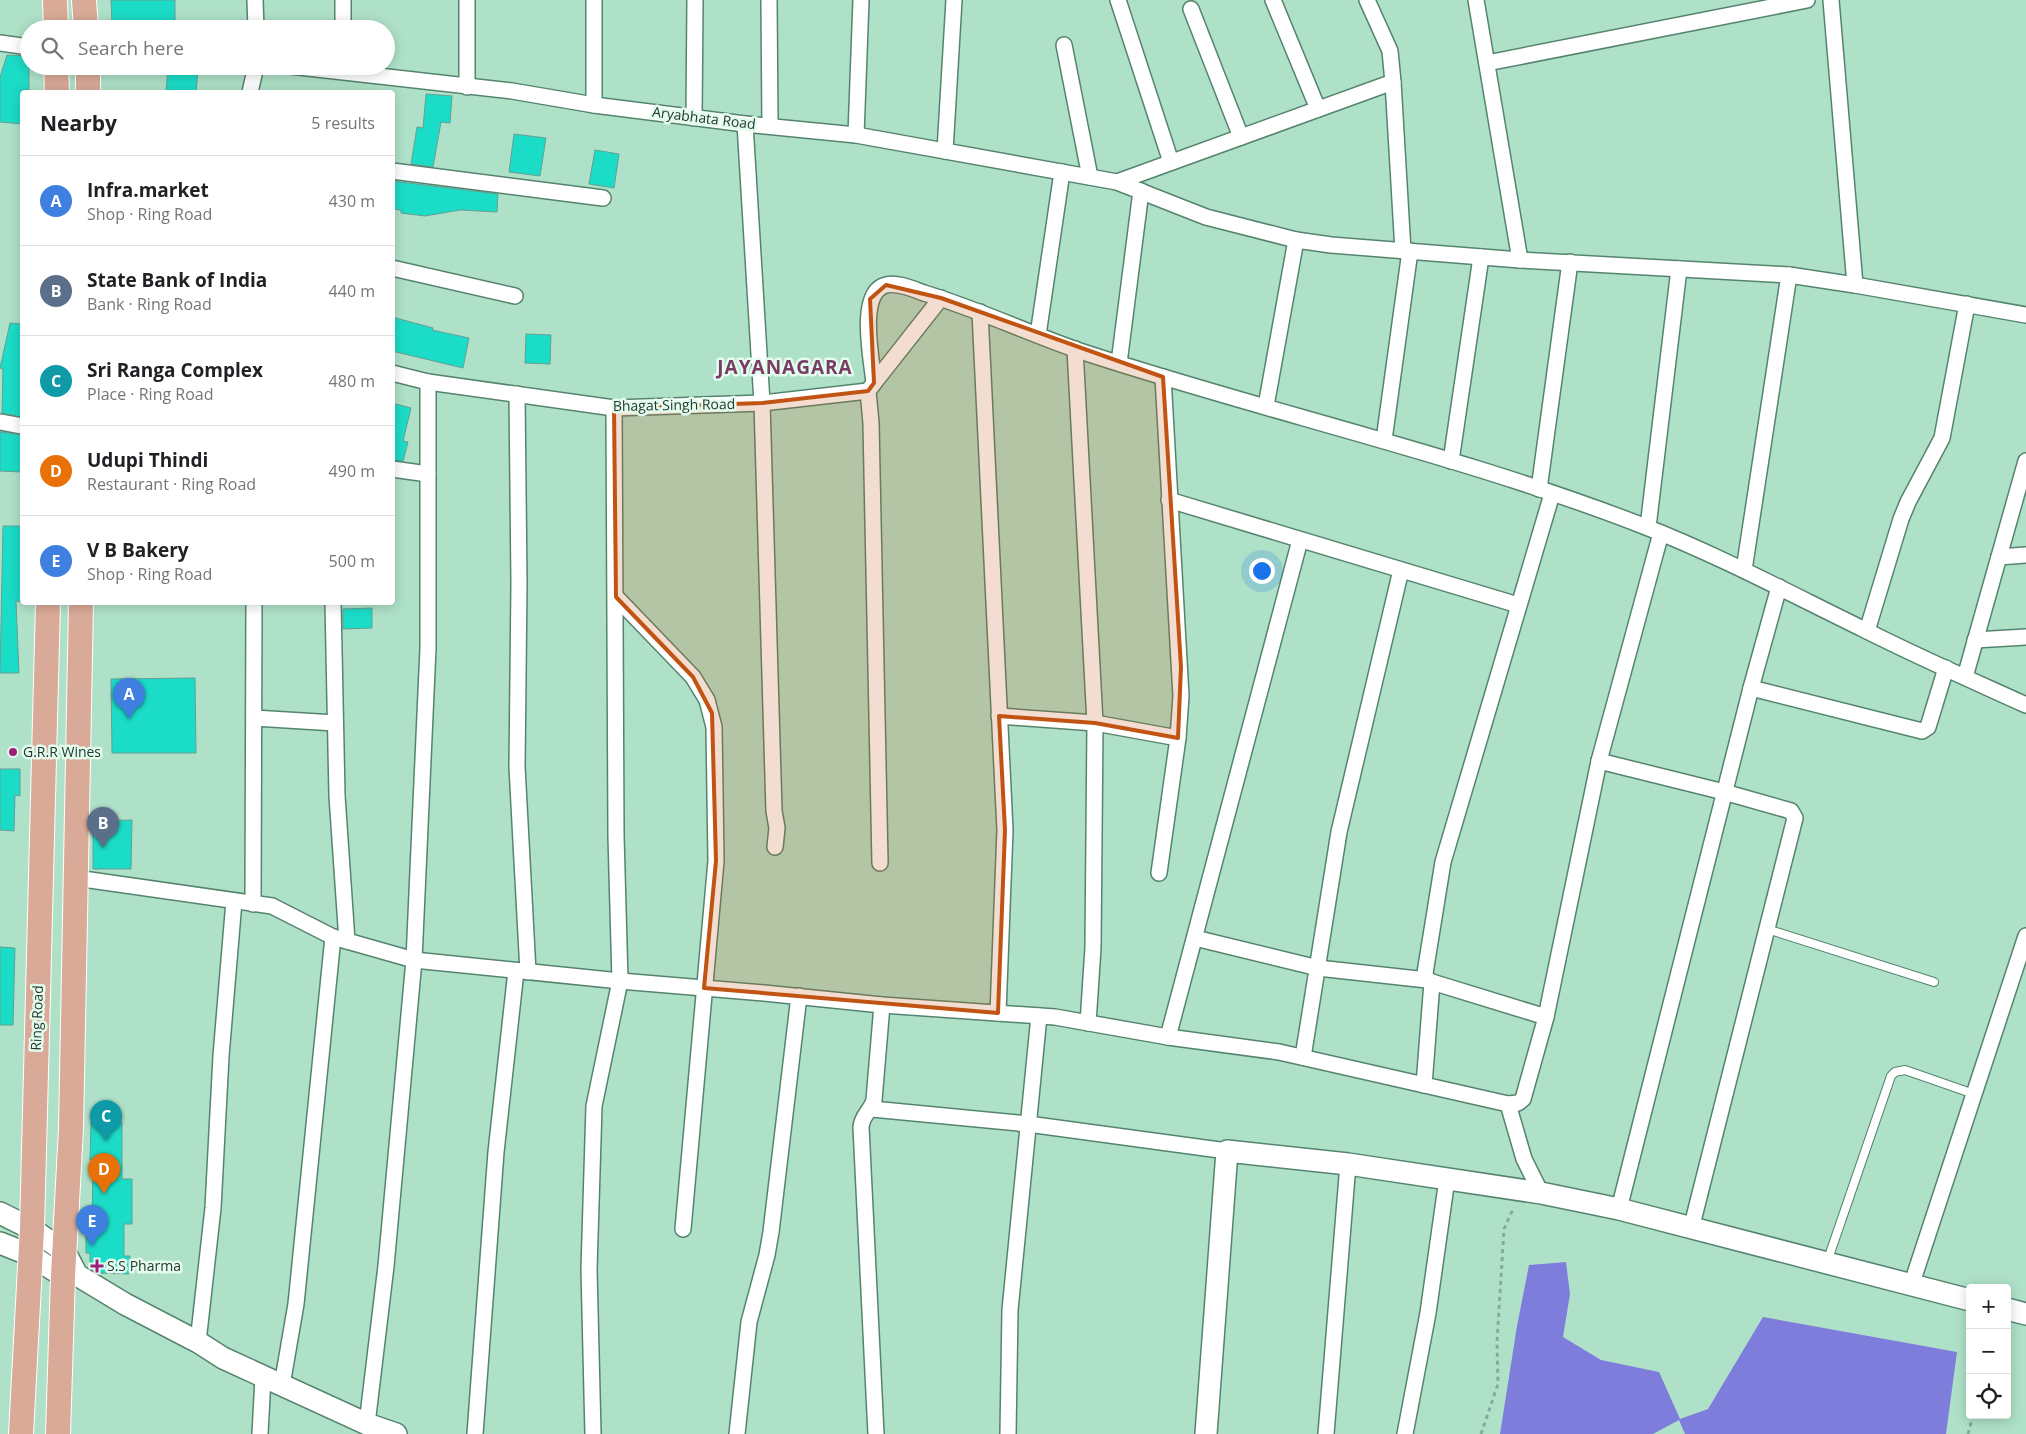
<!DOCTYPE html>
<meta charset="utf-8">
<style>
:root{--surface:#fff;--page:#f2f2f2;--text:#202124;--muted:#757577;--line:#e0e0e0;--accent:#9b1f77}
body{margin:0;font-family:"Open Sans",sans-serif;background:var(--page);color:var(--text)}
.controls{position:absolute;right:15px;bottom:15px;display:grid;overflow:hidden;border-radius:5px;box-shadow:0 2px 12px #0003}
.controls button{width:45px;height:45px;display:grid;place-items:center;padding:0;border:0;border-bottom:1px solid var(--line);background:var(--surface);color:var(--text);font:25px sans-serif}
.you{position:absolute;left:1261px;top:570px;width:18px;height:18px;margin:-12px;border:4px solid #fff;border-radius:50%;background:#1a73e8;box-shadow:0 0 0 8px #1a73e833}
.badge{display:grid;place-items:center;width:32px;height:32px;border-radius:50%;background:var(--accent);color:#fff;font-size:16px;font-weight:700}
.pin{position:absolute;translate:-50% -41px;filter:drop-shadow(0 1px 2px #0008)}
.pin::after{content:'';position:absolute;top:26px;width:18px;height:15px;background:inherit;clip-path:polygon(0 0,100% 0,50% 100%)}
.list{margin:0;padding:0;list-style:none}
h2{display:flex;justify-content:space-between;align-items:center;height:65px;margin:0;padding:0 20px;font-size:21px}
h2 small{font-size:16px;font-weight:400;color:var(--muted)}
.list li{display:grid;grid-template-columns:32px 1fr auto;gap:15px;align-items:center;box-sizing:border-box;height:90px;padding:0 20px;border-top:1px solid var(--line)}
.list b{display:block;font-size:19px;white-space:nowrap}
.list p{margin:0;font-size:16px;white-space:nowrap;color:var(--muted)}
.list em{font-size:16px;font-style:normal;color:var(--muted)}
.icon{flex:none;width:28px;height:28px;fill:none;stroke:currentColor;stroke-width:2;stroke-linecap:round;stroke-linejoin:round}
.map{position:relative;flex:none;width:2026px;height:1434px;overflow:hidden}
.search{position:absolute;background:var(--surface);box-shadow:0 2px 12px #0003;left:20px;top:20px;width:375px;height:55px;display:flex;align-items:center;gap:12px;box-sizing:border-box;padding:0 18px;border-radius:28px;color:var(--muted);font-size:19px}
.panel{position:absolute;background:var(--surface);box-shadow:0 2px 12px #0003;left:20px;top:90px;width:375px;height:515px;border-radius:5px}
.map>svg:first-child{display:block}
.water{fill:#7f7ddc}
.building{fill:#1bdcc7;stroke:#659f96}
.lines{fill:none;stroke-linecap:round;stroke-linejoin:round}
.lane-casing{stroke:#55846e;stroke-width:10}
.street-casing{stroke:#55846e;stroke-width:18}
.secondary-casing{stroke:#55846e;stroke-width:24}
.primary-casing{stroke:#fff;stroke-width:26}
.path{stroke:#83ab97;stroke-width:3;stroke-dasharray:4 4;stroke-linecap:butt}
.lane{stroke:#fff;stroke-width:8}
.street{stroke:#fff;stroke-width:15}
.secondary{stroke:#fff;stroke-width:21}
.primary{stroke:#d9aa97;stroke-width:24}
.marked{fill:#c15313;fill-opacity:0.2;stroke:#c15313;stroke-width:4;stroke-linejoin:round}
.poi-dot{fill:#9b1f77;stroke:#e3fcee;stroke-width:2}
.labels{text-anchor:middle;stroke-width:5;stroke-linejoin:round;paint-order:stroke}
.street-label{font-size:14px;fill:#25392f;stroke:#e3fcee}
.poi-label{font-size:14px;fill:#25392f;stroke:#e3fcee;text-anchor:start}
.district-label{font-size:19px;font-weight:bold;letter-spacing:1px;fill:#7a3c64;stroke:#e3fcee}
</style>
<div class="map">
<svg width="2026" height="1434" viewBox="0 0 2026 1434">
<rect width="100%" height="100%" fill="#afe1c8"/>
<path class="water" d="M1566,1262L1570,1294L1563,1337L1601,1360L1659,1372L1680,1419L1708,1409L1763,1317L1957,1352L1946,1434H1685L1679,1420L1653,1434H1500L1517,1326L1529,1265Z"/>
<g class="building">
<path d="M111,0H175V28L112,24Z"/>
<path d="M7,55L29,56V90H22V124L0,122V77Z"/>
<path d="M168,68L198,71L196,92H166Z"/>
<path d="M426,94L452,96L450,123L441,122L433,167L411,164L417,127L423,128Z"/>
<path d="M514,134L546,138L540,176L509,172Z"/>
<path d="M595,150L619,154L614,188L589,184Z"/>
<path d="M392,181L498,194L497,212L460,210L425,216L401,213V210L392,209Z"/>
<path d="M392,317L433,328L432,330L469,338L463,368L392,351Z"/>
<path d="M10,323L22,324V417L2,413L3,369L0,368Z"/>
<path d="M526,334L551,335L550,364L525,363Z"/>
<path d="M392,403L411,408L403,441L408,442L403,461L392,460Z"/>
<path d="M0,432L22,435V472L0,471Z"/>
<path d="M3,526H22V602L16,601L19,673H0Z"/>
<path d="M372,608V628L343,629V609Z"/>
<path d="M195,678L196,753H112L111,679Z"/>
<path d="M0,769H20V796L15,795L14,831L0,830Z"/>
<path d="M132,820L131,869H93V821Z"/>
<path d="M0,947L15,948L13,1025H0Z"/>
<path d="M91,1122H122V1179H132V1224H124V1256H130L129,1274L99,1273L90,1268V1253H86V1228H92L93,1160H90Z"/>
</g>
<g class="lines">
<g class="lane-casing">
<g id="lane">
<path d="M1767,929L1934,982"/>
<path d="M1827,1262L1891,1076L1895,1072L1905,1070L1974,1094"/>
</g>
</g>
<g class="street-casing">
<g id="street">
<path d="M255,0L256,29"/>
<path d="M594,0V105"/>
<path d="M769,0L770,126"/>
<path d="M1118,0L1171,162"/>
<path d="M1273,0L1318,109"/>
<path d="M1367,0L1390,51L1393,82L1403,251"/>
<path d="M1476,0L1520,260"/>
<path d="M1831,0L1855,285"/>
<path d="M1191,9L1241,137"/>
<path d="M343,29V0"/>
<path d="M0,43L29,47"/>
<path d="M1064,45L1090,177"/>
<path d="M1487,63L1807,0"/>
<path d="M290,66L512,91L594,105L745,124L856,135L1117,182L1206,217L1296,240L1331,245L1520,260L1789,275L1855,285L2026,315"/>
<path d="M467,87V0"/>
<path d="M250,92L256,66"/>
<path d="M694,118L695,0"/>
<path d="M745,124L762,403L774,811L777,828L775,847"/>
<path d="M856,135L861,0"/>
<path d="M945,151L954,0"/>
<path d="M392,171L603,198"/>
<path d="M1117,182L1393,82"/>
<path d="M392,268L515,296"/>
<path d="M980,312L1005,830L998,1013"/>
<path d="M1038,335L1062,172"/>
<path d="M1075,349L1095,723L1093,948L1088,1023"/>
<path d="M1119,363L1141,191"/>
<path d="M392,373L428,382L614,408L762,403L868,391"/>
<path d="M874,383L941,298"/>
<path d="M517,394L519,583L517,767L528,972"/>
<path d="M1266,406L1296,240"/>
<path d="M0,422L22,426"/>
<path d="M1384,440L1410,251"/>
<path d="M1451,461L1481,257"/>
<path d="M392,469L428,474"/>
<path d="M1539,489L1570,262"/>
<path d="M1169,500L1518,605"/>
<path d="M1648,527L1679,269"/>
<path d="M1999,557L2026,555"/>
<path d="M1744,570L1789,275"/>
<path d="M616,597L693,677L707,700L714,727L716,861L683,1229"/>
<path d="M333,602L337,796L347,941"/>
<path d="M1867,631L1901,519L1908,502L1942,438L1967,304"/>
<path d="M1975,640L2026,637"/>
<path d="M1965,677L2026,461"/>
<path d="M1751,688L1922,731L1928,727L1946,668"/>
<path d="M999,716L1095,723L1178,738"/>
<path d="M254,718L335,723"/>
<path d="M1599,761L1724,792L1791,811L1795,818L1691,1229"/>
<path d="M880,863L871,423L868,391L874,383C872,361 857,292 886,285C898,282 913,289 924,293C977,309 1028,333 1080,351C1268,413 1462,455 1646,527C1720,556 1791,594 1863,629C1916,656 1971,680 2026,705"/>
<path d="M1159,873L1178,738L1181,696L1163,377"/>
<path d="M76,878L272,906L333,937L414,960L620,981L764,993L882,1005L1055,1017L1168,1037L1279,1052L1508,1104L1518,1103L1523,1099L1546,1017L1432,982L1427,980L1425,973L1443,862L1552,494"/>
<path d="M253,904L254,602"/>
<path d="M1195,938L1318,968L1427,980"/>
<path d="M1546,1017L1599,761L1661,533"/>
<path d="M1168,1037L1300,540"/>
<path d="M1303,1057L1339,832L1401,570"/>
<path d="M1424,1085L1432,982"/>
<path d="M1508,1104L1524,1159L1541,1193"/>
<path d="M872,1109L1028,1124L1227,1151"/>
<path d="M1619,1209L1751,688L1779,587"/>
<path d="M1911,1286L2026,936"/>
<path d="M198,1342L213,1208L221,1056L234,901"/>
<path d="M282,1385L296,1304L333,937"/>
<path d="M367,1424L386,1266L414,960L428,648V382"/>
<path d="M260,1434L263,1377"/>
<path d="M475,1434L496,1152L516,971"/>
<path d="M593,1434L589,1269L594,1106L620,981L616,836L614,408"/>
<path d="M737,1434L749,1322L767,1255L771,1232L799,996"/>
<path d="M876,1434L861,1127C862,1115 871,1111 874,1100L882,1005"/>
<path d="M1008,1434L1010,1310L1039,1016"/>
<path d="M1326,1434L1348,1164"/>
<path d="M1405,1434L1428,1313L1447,1179"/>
</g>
</g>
<g class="secondary-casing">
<g id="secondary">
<path d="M0,1213L32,1229L65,1252L77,1275L125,1304L198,1342L223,1358L367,1424L396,1434"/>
<path d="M0,1243L30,1255L63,1276L77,1275"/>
<path d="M2007,1309L2026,1314"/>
<path d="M1206,1434L1227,1151L1348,1164L1541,1193L1619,1209L1970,1300"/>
</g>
</g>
<g class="primary-casing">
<g id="primary">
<path d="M55,0L56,29"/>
<path d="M84,0L86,29"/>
<path d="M56,66L57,92"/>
<path d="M88,66V92"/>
<path d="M21,1434L32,1229L48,602"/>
<path d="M58,1434L63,1276L71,1129L81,602"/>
</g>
</g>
<g class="path">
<path d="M1481,1434L1498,1384L1497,1342L1504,1229L1514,1207"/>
<path d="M1968,1434L1973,1415"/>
</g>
<use href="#lane" class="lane"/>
<use href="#street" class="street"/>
<use href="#secondary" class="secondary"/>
<use href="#primary" class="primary"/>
</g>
<path class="marked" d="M886,285L941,298L1163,377L1181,667L1178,738L1095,723L999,716L1005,830L998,1013L704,988L716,861L712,713L693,677L616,597L614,408L762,403L868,391L874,383L870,299Z"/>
<g class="poi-dot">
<circle cx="13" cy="752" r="5"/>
<path d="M94.5 1258.5h5v5h5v5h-5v5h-5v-5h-5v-5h5z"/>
</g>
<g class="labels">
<g class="street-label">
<text transform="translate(704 118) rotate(7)" y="5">Aryabhata Road</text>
<text transform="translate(674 405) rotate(-1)" y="5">Bhagat Singh Road</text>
<text transform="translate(37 1018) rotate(-88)" y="5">Ring Road</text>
</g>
<g class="poi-label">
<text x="23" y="757">G.R.R Wines</text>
<text x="107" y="1271">S.S Pharma</text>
</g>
<g class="district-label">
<text x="785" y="374">JAYANAGARA</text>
</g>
</g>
</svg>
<div class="controls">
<button>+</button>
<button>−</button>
<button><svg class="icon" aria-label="locate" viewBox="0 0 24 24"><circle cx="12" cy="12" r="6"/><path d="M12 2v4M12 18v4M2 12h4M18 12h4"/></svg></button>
</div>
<div class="you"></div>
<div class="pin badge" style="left:129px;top:719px;background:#3f7fe0">A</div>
<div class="pin badge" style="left:103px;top:848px;background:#5c6f8a">B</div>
<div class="pin badge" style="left:106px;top:1141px;background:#0f9aa8">C</div>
<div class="pin badge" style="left:104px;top:1194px;background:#e8710a">D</div>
<div class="pin badge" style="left:92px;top:1246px;background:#3f7fe0">E</div>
<div class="search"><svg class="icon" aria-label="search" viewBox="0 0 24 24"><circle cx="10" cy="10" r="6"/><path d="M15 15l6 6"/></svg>Search here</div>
<section class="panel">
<h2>Nearby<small>5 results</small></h2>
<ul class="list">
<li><span class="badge" style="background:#3f7fe0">A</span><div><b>Infra.market</b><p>Shop · Ring Road</p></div><em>430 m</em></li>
<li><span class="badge" style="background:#5c6f8a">B</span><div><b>State Bank of India</b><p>Bank · Ring Road</p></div><em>440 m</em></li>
<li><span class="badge" style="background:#0f9aa8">C</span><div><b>Sri Ranga Complex</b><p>Place · Ring Road</p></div><em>480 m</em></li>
<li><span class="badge" style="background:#e8710a">D</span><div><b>Udupi Thindi</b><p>Restaurant · Ring Road</p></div><em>490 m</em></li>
<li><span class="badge" style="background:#3f7fe0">E</span><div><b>V B Bakery</b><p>Shop · Ring Road</p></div><em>500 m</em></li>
</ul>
</section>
</div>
